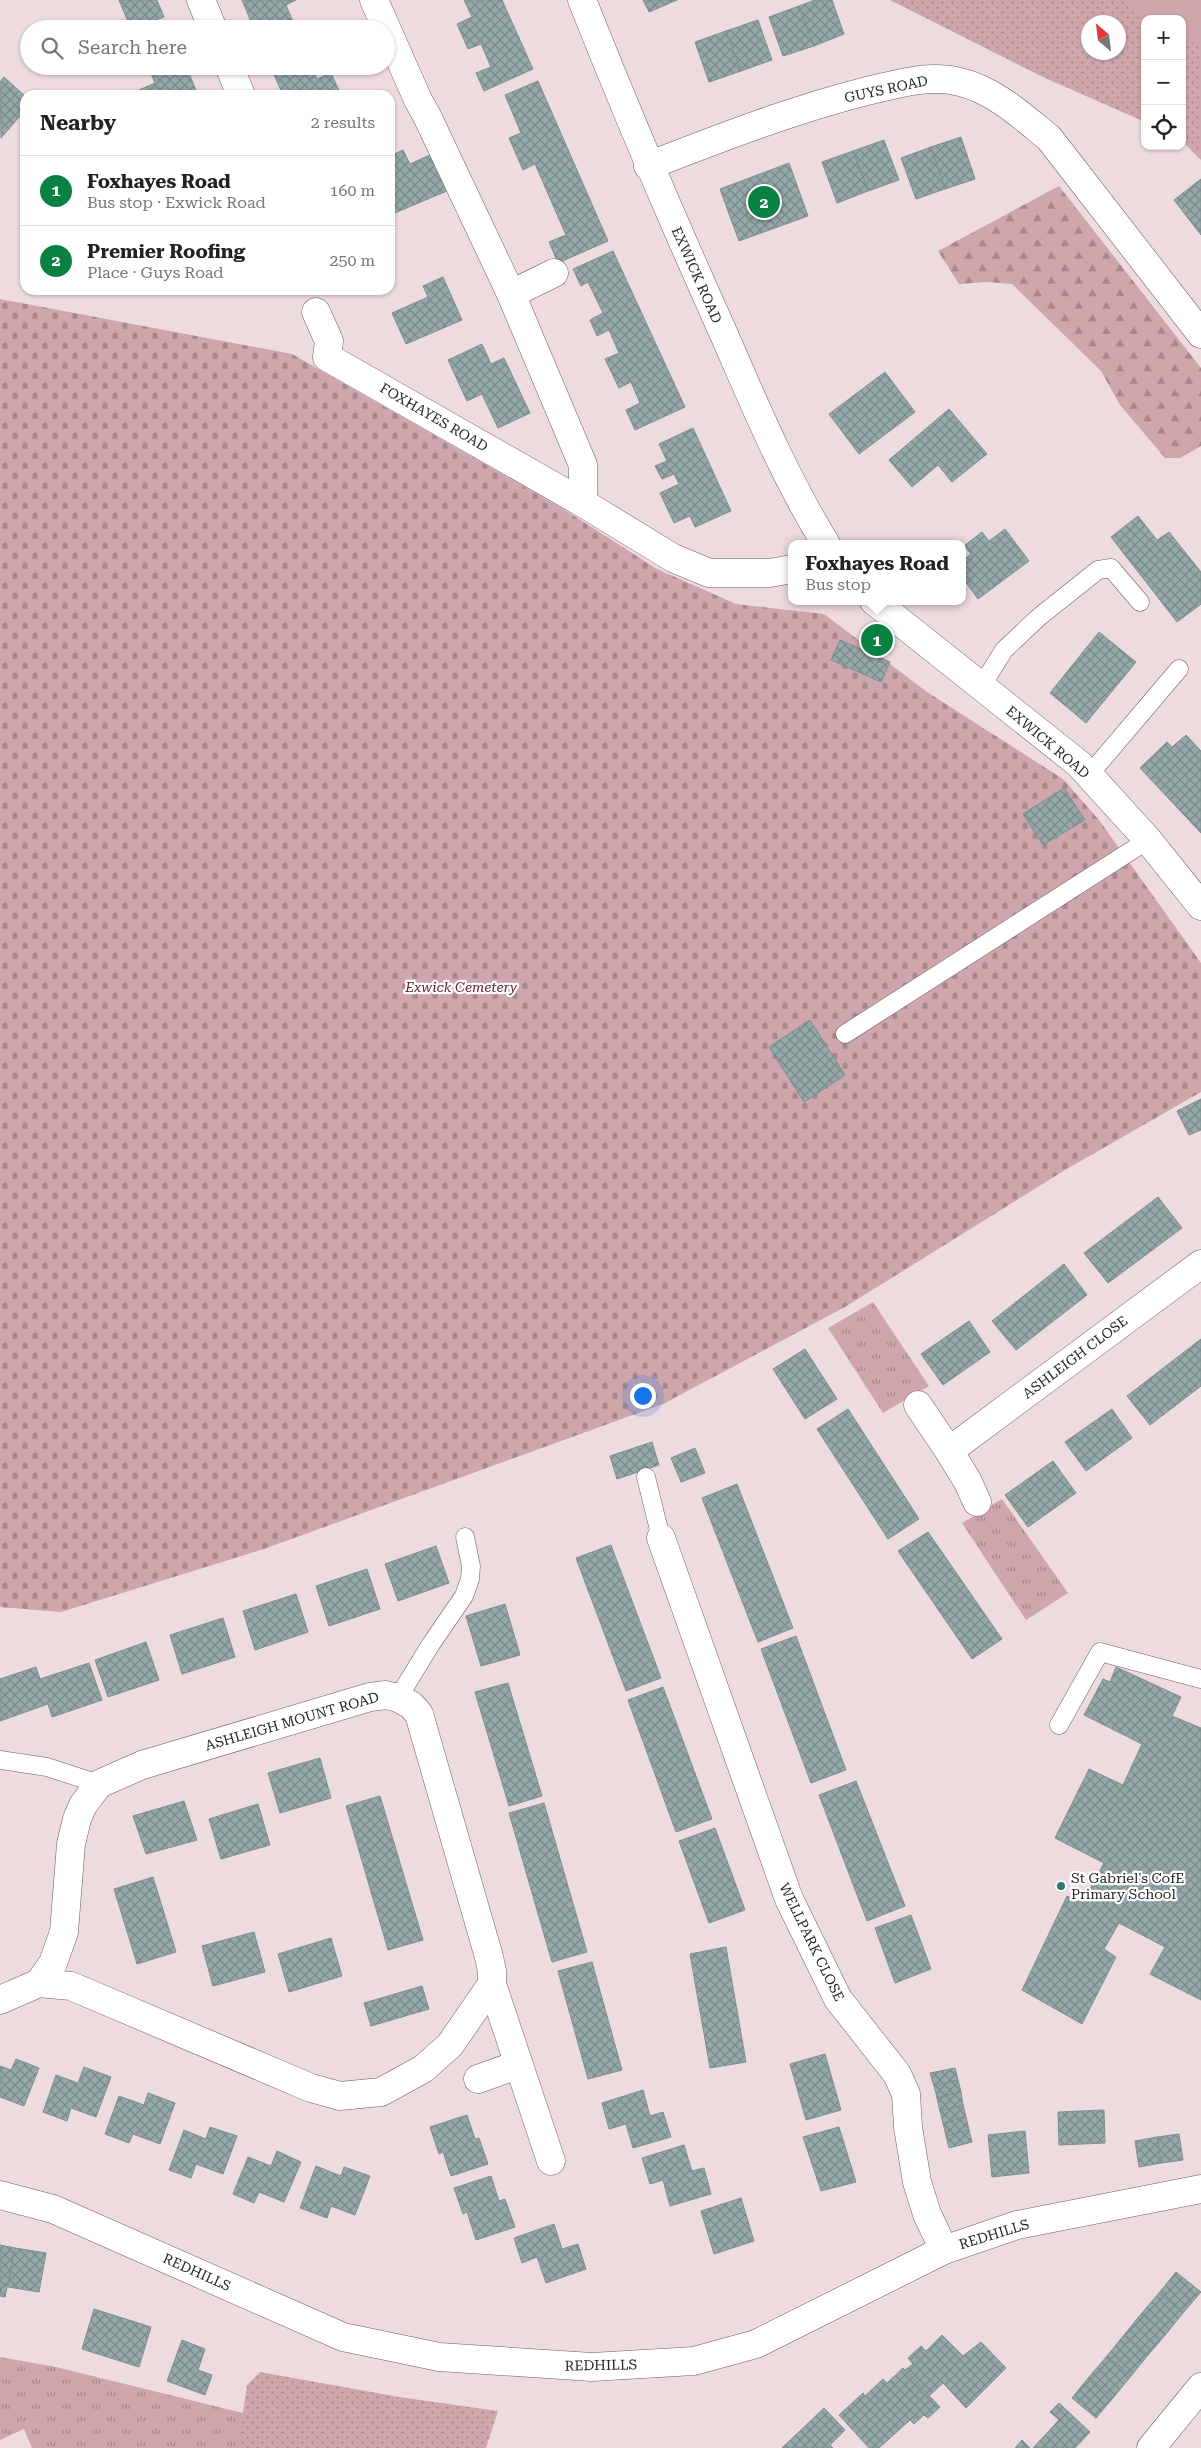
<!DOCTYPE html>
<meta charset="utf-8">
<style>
:root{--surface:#fff;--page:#f2f2f2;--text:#222;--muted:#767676;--line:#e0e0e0;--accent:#0b8043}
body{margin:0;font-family:"Roboto Serif",serif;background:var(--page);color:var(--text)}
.controls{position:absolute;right:15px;top:15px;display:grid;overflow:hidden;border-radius:10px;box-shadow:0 1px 4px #0004}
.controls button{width:45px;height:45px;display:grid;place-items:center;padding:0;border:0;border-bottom:1px solid var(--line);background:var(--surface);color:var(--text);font:25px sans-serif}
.compass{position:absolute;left:1081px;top:15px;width:45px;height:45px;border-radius:50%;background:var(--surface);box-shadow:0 1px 4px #0004;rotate:332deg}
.you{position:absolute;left:642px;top:1395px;width:18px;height:18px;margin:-12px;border:4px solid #fff;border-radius:50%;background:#1a73e8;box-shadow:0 0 0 8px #1a73e833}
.badge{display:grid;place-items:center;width:32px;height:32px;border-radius:50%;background:var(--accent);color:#fff;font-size:16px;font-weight:700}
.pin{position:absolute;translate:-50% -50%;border:2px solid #fff;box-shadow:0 1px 5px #0006}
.popup{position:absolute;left:788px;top:540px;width:178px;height:65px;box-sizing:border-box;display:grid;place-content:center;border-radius:10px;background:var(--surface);filter:drop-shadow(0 1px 4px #0005);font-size:16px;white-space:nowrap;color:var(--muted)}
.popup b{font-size:19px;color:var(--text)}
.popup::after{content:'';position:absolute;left:50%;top:100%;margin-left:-10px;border:10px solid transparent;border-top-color:var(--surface)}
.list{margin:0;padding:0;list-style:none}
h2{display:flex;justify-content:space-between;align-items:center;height:65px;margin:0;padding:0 20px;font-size:21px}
h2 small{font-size:16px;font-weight:400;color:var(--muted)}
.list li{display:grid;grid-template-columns:32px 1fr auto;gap:15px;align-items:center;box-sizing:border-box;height:70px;padding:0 20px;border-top:1px solid var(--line)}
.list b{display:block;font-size:19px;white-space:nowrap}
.list p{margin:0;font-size:16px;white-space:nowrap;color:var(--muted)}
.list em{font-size:16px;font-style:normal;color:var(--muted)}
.icon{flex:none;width:28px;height:28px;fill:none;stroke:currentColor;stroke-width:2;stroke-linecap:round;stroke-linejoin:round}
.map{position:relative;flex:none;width:1201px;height:2448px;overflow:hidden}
.search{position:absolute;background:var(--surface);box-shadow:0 1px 4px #0004;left:20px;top:20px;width:375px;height:55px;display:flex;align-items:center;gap:12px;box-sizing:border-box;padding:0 18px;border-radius:28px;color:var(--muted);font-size:19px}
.panel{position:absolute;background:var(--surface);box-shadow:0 1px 4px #0004;left:20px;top:90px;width:375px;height:205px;border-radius:15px}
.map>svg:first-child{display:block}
.grass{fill:url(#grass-tufts)}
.forest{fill:url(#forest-firs)}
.cemetery{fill:url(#cemetery-stones)}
.park{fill:url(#park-dots);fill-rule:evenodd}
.pitch{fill:#cfa6ac}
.building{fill:url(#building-cross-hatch);stroke:#7d9091}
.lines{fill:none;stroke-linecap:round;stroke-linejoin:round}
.service-casing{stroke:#6d5d60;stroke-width:19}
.minor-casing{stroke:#6d5d60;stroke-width:29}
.tertiary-casing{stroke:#6d5d60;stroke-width:29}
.service{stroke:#fff;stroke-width:18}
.minor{stroke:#fff;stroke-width:28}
.tertiary{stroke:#fff;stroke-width:28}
.poi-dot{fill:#2e777c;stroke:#fff;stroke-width:2}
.labels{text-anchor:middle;stroke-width:4.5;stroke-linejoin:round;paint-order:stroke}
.street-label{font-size:14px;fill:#2a2324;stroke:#fff}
.park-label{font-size:14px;font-style:italic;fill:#602232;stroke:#fff}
.poi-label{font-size:14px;fill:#2a2324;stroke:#fff;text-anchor:start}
</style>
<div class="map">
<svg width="1201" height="2448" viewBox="0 0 1201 2448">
<defs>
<pattern id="grass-tufts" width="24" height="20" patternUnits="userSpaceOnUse" patternTransform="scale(1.25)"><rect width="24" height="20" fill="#cfa6ac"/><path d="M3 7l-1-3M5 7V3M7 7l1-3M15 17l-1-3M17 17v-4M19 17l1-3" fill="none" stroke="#a8878c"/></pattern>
<pattern id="forest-firs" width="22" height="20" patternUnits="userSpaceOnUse" patternTransform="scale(1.25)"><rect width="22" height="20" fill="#cfa6ac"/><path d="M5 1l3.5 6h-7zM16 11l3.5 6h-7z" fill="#a8878c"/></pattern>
<pattern id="cemetery-stones" width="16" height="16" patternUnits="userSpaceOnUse" patternTransform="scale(1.25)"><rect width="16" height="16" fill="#cfa6ac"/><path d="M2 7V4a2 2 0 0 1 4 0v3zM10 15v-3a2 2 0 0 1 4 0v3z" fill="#a8878c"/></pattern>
<pattern id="park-dots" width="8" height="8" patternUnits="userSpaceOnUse" patternTransform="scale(1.25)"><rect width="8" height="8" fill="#cfa6ac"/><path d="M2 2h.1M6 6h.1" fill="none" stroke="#a8878c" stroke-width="1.8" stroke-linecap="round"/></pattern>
<pattern id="building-cross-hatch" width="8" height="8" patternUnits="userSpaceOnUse" patternTransform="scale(1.25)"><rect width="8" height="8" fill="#96a9aa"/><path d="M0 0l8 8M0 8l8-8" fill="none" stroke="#7b898a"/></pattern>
</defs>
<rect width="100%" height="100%" fill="#eedbdd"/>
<g class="grass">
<path d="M873,1302L929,1386L883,1413L828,1328Z"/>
<path d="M1002,1499L1068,1593L1026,1620L962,1523Z"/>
<path d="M0,2357L56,2367L243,2413L240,2448H32L24,2429L0,2440Z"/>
</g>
<path class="forest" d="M1059,186L1201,368V446L1180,458H1165L1120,405L1101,371L1012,284L987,282L959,284L938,251Z"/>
<path class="cemetery" d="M0,299L292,354L565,510L657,569L736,604L824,614L927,692L1063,779L1099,820L1201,963V1092L1065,1170L845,1307L663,1404L264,1549L61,1612L0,1607Z"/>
<g class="park">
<path d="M890,0H1201V160L1182,141V19H1145V122L1043,77ZM1088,22H1118V52H1088Z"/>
<path d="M260,2372L399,2397L498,2411L486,2448H240V2433L247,2385Z"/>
</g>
<path class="pitch" d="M1119,0H1201V47L1182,37V19H1151Z"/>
<g class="building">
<path d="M119,0H157L164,17L131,29Z"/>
<path d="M242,0H296L286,5L296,29H254Z"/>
<path d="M464,0H502L533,69L484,91L476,73L491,67L481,44L468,49L457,24L472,17Z"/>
<path d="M643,0H677L649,12Z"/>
<path d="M815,0H832L844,34L814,46L799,6Z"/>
<path d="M799,6L814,46L783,56L769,17Z"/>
<path d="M758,20L772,60L741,71L726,31Z"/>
<path d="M726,31L741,71L709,82L695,42Z"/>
<path d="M148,66H186L198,95H141L139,90L155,83Z"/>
<path d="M270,66H312L317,79L331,73L341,95H283Z"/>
<path d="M4,77L25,96V110L1,138L0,82Z"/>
<path d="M538,81L608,241L558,263L549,242L566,235L535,164L523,170L509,138L521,133L505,95Z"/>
<path d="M961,137L975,179L945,189L931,147Z"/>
<path d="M884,140L899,180L868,191L853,151Z"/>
<path d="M931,147L945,189L916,199L901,158Z"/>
<path d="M403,150L410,164L432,154L447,191L390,215V156Z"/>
<path d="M853,151L868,191L837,203L822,162Z"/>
<path d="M789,163L808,216L739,241L720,189Z"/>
<path d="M1201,179V235L1174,200Z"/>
<path d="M613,251L685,407L635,430L626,410L640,403L631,382L619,388L605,359L619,353L609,330L597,336L590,320L603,313L588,282L581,286L573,269Z"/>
<path d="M443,277L462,320L406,344L392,313L428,297L423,286Z"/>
<path d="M482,344L491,364L504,358L530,413L498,428L482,394L467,401L448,360Z"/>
<path d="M885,372L915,412L859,454L829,414Z"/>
<path d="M949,409L987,454L952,482L938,465L912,487L889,460Z"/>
<path d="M693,428L731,511L695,527L690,516L674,523L660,493L679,484L674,474L662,479L655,466L667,461L659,444Z"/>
<path d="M1138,516L1157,540L1169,532L1201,572V604L1177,622L1111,537Z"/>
<path d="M1005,529L1029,561L978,599L962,577V561L971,554L964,546L982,532L989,541Z"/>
<path d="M1099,632L1136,662L1086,723L1050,693Z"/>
<path d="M840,640L890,662L881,682L831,660Z"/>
<path d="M1186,735L1201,751V833L1140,768L1167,742L1172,747Z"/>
<path d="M1064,788L1085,820L1043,845L1023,814Z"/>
<path d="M810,1020L845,1075L804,1102L769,1047Z"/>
<path d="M1201,1099V1130L1189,1135L1177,1111Z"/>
<path d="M1158,1197L1182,1228L1108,1283L1084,1253Z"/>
<path d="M1064,1264L1087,1295L1016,1350L992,1321Z"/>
<path d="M969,1321L990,1352L943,1385L921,1354Z"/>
<path d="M1201,1339V1386L1150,1425L1127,1396Z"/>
<path d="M805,1349L837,1399L805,1419L773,1369Z"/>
<path d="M848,1409L919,1519L888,1539L817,1429Z"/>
<path d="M1112,1409L1132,1438L1086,1471L1065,1442Z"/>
<path d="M652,1442L659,1465L617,1479L610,1456Z"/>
<path d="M695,1448L705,1473L681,1482L671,1458Z"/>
<path d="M1053,1461L1076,1493L1028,1527L1005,1495Z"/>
<path d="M737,1484L793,1628L758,1642L702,1498Z"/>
<path d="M928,1532L1002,1639L972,1659L898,1551Z"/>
<path d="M611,1545L661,1678L626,1691L576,1558Z"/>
<path d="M436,1546L449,1583L398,1601L385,1564Z"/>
<path d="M367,1569L380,1609L329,1626L316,1586Z"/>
<path d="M296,1594L308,1632L255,1650L243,1611Z"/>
<path d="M505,1604L520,1655L481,1666L466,1616Z"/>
<path d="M223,1618L235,1657L182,1674L170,1635Z"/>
<path d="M796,1636L846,1770L811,1783L761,1649Z"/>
<path d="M146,1642L159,1680L108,1697L95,1660Z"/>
<path d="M89,1663L102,1700L52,1717L48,1704L0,1721V1679L36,1667L40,1679Z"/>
<path d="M1116,1667L1181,1697L1172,1716L1201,1728V2000L1150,1974L1165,1947L1119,1923L1104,1949L1116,1957L1082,2024L1022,1990L1067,1896L1083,1902L1104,1863L1055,1838L1089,1769L1123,1785L1142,1744L1084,1715L1103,1679L1110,1682Z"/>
<path d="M508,1683L542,1796L509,1806L475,1692Z"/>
<path d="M663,1687L712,1819L676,1832L628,1700Z"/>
<path d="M320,1758L331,1798L280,1813L268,1773Z"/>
<path d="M856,1781L905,1906L867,1921L819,1795Z"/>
<path d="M380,1796L423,1940L388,1950L346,1806Z"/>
<path d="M184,1801L197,1840L146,1854L133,1816Z"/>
<path d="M544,1803L587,1952L552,1962L509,1813Z"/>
<path d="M258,1804L270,1845L221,1859L209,1819Z"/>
<path d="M715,1828L745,1910L709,1923L679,1841Z"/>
<path d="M153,1877L176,1952L137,1964L114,1889Z"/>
<path d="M911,1915L931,1969L895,1983L875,1928Z"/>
<path d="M254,1932L265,1972L213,1986L202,1946Z"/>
<path d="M331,1938L342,1976L289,1992L278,1954Z"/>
<path d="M726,1947L746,2062L710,2068L690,1954Z"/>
<path d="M592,1962L622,2070L588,2079L558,1971Z"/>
<path d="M422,1986L429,2009L371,2026L364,2003Z"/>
<path d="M825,2054L841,2110L806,2120L790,2064Z"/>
<path d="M16,2059L39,2068L24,2106L0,2097V2066L11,2070Z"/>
<path d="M84,2067L111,2077L96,2117L71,2108L67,2121L43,2112L56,2075L78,2083Z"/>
<path d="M955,2068L958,2080L934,2086L930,2073Z"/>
<path d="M958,2080L961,2092L937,2098L934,2086Z"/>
<path d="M643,2090L650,2116L663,2112L671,2137L633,2148L626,2124L609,2129L602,2103Z"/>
<path d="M961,2092L963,2105L940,2111L937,2098Z"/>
<path d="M148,2093L175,2103L160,2144L133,2134L129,2143L105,2134L119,2096L144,2105Z"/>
<path d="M963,2105L966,2117L943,2123L940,2111Z"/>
<path d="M1104,2110L1105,2143L1059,2145L1058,2112Z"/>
<path d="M467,2115L475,2139L479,2138L488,2164L451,2176L443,2152L439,2154L430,2127Z"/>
<path d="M966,2117L969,2130L946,2136L943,2123Z"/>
<path d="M210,2127L237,2136L223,2174L196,2164L191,2178L169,2170L184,2130L206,2139Z"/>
<path d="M839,2127L856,2182L821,2191L803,2137Z"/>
<path d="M969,2130L972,2142L949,2148L946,2136Z"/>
<path d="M1025,2131L1029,2173L992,2177L988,2135Z"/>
<path d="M1179,2134L1183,2160L1161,2163L1157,2137Z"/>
<path d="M1157,2137L1161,2163L1139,2167L1135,2141Z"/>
<path d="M684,2145L692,2171L704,2168L711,2194L670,2206L663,2180L650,2184L642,2158Z"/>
<path d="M277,2151L301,2162L284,2202L259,2192L254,2203L233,2194L248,2157L271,2166Z"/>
<path d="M316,2166L341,2176L344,2167L370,2176L355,2215L331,2206L327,2218L300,2208Z"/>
<path d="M491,2176L499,2201L505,2199L515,2227L476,2240L467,2212L463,2214L454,2188Z"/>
<path d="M741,2198L754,2241L714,2254L701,2211Z"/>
<path d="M554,2224L562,2249L578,2244L586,2269L546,2283L537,2257L522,2263L514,2238Z"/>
<path d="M0,2245L15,2248L5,2297L0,2296Z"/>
<path d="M15,2248L46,2253L39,2292L8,2287Z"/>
<path d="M1176,2272L1201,2292L1183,2313L1159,2293Z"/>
<path d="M1159,2293L1183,2313L1166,2334L1141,2314Z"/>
<path d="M94,2309L151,2327L139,2367L82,2349Z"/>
<path d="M1141,2314L1166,2334L1148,2355L1124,2335Z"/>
<path d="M942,2335L963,2356L981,2342L1006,2368L966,2408L943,2383L929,2396L905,2370L913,2364L908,2358L921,2346L926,2351Z"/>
<path d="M1124,2335L1148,2355L1131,2376L1107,2356Z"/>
<path d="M182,2340L205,2349L198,2370L212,2375L205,2395L167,2381Z"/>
<path d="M1107,2356L1131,2376L1113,2398L1089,2377Z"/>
<path d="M903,2368L940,2407L928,2418L924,2415L914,2424L910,2420L879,2448H869L839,2415L863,2393L865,2396L883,2379L887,2383Z"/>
<path d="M1089,2377L1113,2398L1096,2418L1072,2398Z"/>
<path d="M1059,2403L1090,2432L1075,2448H1033L1059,2420L1050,2412Z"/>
<path d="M824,2408L845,2430L830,2445L833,2448H782Z"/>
<path d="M1022,2440L1030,2448H1015Z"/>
</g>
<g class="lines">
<g class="service-casing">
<g id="service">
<path d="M981,687L1004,650L1039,617L1098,570L1111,568L1140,602"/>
<path d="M1089,775L1179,669"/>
<path d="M845,1034L1148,840"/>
<path d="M646,1477L661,1538"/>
<path d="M398,1698L431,1644L464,1596L470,1579L471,1566L465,1537"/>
<path d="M1059,1725L1100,1652L1201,1679"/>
<path d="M0,1760L47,1767L99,1784"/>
</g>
</g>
<g class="minor-casing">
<g id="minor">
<path d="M201,0L213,29"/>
<path d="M374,0L418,100L427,116L511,294L583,465V503"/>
<path d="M229,66L241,95"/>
<path d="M648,166C720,138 792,110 867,91C897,84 929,74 960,82C994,90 1022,116 1049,138L1201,334"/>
<path d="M511,294L554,273"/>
<path d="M316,312L329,341L327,357L583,503L673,558L709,573H770L792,569"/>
<path d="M918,1405L949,1451L1201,1264"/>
<path d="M949,1451L967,1480L977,1502"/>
<path d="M661,1538L789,1899L838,1999L897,2074L906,2094L908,2127L917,2182L927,2214L944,2250"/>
<path d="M39,1983L71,1986L311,2088L340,2096L381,2092L423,2069L450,2045L492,1984"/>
<path d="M0,2000L39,1983L53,1963L64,1932L71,1844L77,1819L83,1805L99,1784L142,1765L370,1697L386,1695L398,1698L411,1705L419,1714L489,1957L492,1971V1984L551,2161"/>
<path d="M478,2079L517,2065"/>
<path d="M1151,2448L1201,2387"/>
</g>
</g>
<g class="tertiary-casing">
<g id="tertiary">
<path d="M582,0C626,111 673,221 722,330C754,403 784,476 826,544"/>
<path d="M874,601L1079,764L1148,840L1201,906"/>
<path d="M0,2195L53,2209L343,2337L439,2357L592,2367L694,2361L756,2344L944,2250L1017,2225L1201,2189"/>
</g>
</g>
<use href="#service" class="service"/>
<use href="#minor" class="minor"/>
<use href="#tertiary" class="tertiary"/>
</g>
<circle class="poi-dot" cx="1061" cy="1886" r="5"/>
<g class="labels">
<g class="street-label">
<text transform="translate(886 89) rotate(-12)" y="5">GUYS ROAD</text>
<text transform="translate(697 275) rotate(66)" y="5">EXWICK ROAD</text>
<text transform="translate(434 417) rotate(30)" y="5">FOXHAYES ROAD</text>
<text transform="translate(1048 742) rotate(40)" y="5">EXWICK ROAD</text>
<text transform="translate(1075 1357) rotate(-37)" y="5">ASHLEIGH CLOSE</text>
<text transform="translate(292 1721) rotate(-16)" y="5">ASHLEIGH MOUNT ROAD</text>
<text transform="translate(812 1942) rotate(64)" y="5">WELLPARK CLOSE</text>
<text transform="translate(994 2234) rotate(-17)" y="5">REDHILLS</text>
<text transform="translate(197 2272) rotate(24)" y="5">REDHILLS</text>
<text transform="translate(601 2365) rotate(-1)" y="5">REDHILLS</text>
</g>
<g class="park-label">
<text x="461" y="992">Exwick Cemetery</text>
</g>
<g class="poi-label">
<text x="1071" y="1883">St Gabriel's CofE<tspan x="1071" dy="16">Primary School</tspan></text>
</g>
</g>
</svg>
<div class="controls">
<button>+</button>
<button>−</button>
<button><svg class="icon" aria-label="locate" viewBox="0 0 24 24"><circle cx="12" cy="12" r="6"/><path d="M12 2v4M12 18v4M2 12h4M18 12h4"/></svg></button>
</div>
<svg class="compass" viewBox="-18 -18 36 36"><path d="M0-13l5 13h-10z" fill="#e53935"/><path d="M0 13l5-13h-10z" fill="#767676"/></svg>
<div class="you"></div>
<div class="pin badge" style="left:877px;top:640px">1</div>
<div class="popup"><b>Foxhayes Road</b>Bus stop</div>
<div class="pin badge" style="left:764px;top:202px">2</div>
<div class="search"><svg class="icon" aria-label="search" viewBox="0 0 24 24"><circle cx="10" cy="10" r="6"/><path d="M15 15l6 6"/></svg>Search here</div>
<section class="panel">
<h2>Nearby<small>2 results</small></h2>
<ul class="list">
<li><span class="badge">1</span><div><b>Foxhayes Road</b><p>Bus stop · Exwick Road</p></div><em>160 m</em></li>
<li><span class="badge">2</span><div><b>Premier Roofing</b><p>Place · Guys Road</p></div><em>250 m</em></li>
</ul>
</section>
</div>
